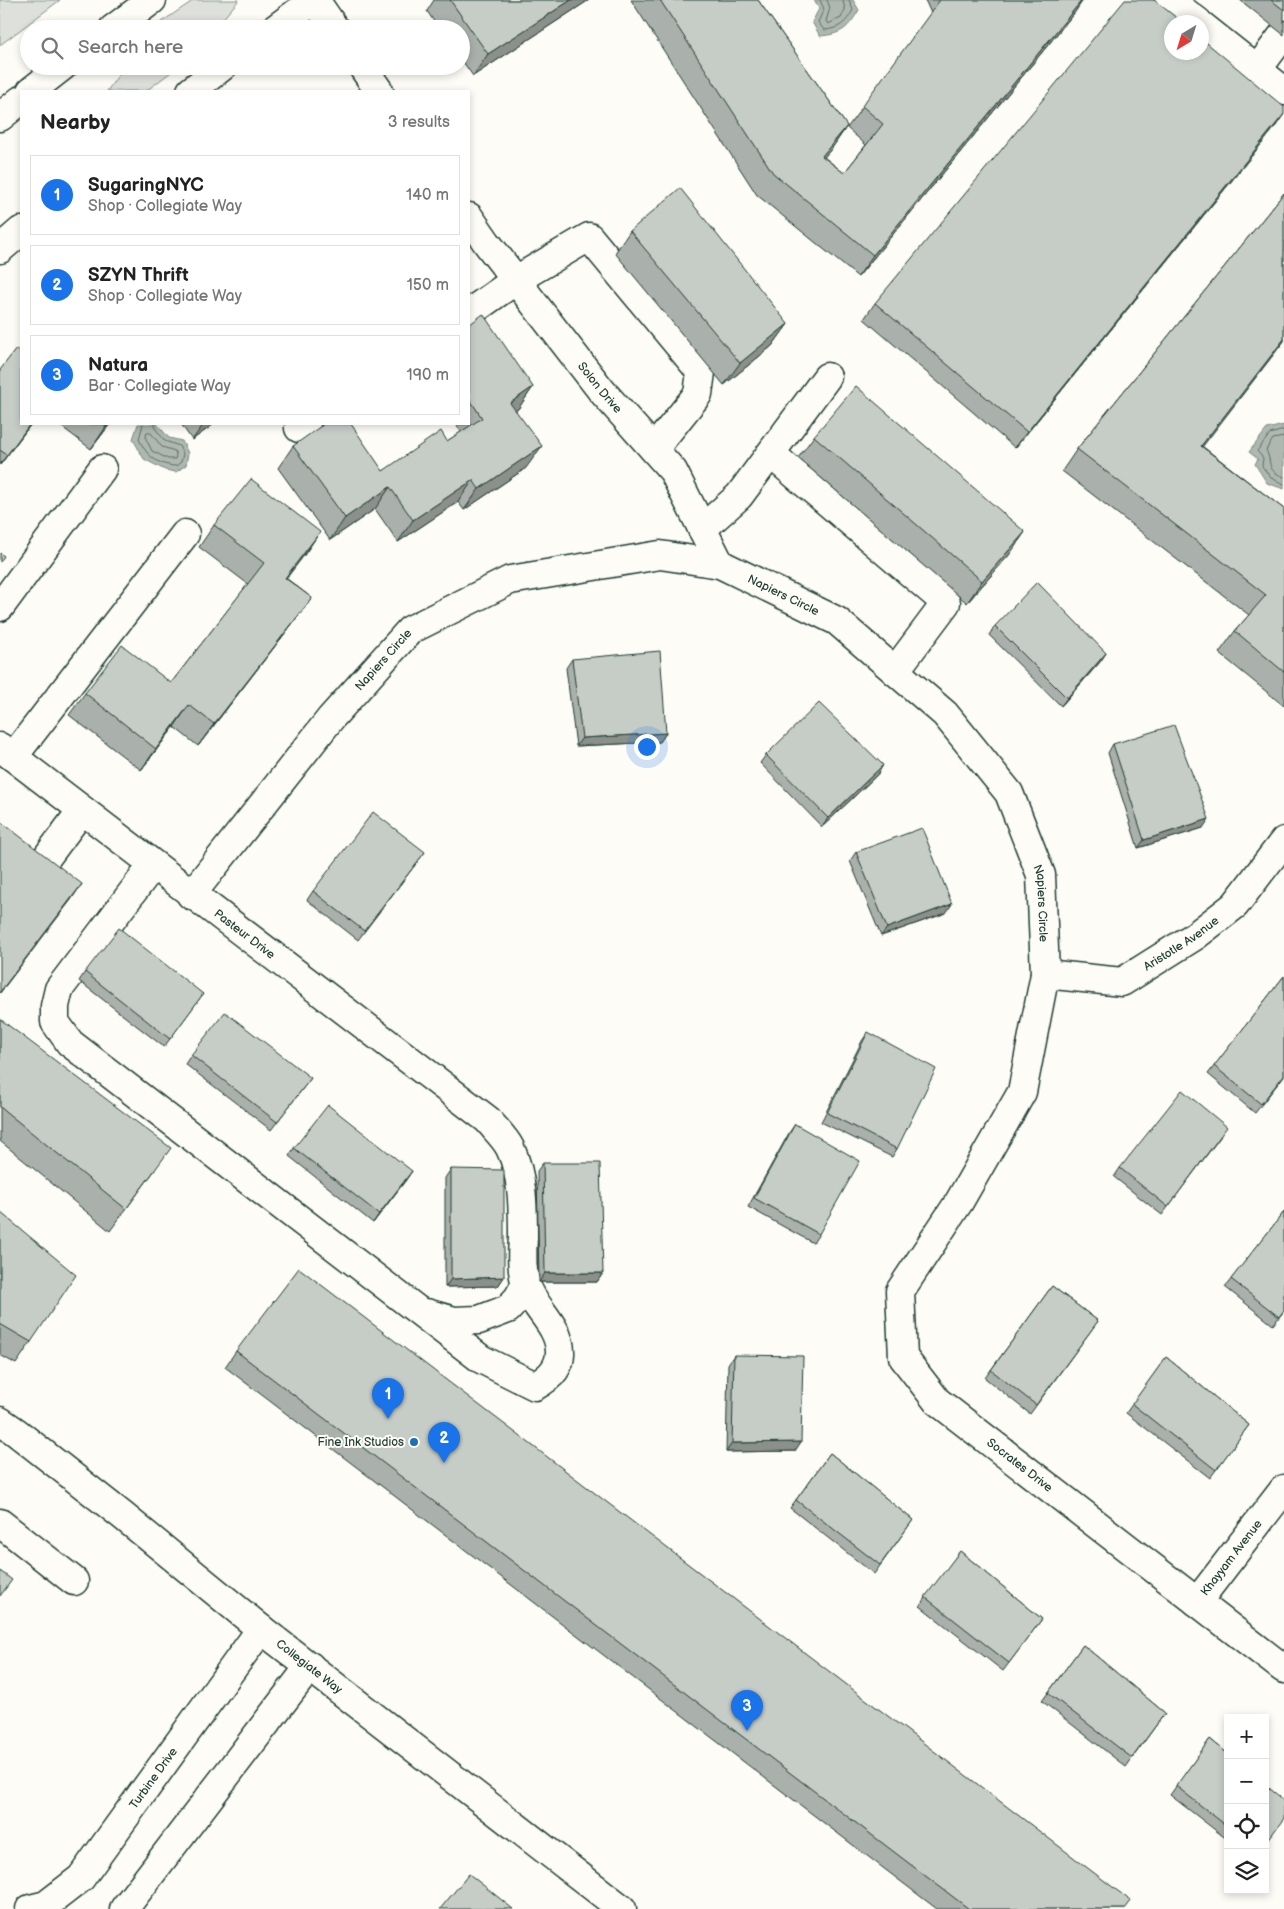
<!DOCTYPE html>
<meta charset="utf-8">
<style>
:root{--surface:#fff;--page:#f2f2f2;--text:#222;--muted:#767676;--line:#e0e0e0;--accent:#1a73e8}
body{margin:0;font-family:"Balsamiq Sans",sans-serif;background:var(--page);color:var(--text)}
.controls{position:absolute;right:15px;bottom:15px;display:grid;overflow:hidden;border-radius:0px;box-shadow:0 2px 8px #0003}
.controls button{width:45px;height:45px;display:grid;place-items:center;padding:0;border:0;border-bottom:1px solid var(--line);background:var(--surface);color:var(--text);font:25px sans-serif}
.compass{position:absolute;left:1164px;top:15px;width:45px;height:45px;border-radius:50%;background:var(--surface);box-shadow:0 2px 8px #0003;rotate:218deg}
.you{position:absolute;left:646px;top:746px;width:18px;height:18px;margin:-12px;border:4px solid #fff;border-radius:50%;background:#1a73e8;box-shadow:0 0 0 8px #1a73e833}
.badge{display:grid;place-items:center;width:32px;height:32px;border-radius:50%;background:var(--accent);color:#fff;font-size:16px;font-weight:700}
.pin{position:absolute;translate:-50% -41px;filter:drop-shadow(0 1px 2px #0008)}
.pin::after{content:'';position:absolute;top:26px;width:18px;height:15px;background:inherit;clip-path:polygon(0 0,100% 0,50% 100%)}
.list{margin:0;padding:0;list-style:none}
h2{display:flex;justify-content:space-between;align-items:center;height:65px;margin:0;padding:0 20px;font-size:21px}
h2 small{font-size:16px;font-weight:400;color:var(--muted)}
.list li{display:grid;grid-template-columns:32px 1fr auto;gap:15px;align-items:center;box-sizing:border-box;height:80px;margin:0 10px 10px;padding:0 10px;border:1px solid var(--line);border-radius:0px}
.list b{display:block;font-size:19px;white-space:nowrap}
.list p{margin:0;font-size:16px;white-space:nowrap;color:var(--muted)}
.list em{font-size:16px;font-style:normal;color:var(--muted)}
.icon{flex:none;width:28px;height:28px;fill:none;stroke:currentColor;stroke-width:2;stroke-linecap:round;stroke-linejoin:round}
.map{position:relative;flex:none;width:1284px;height:1909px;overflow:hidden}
.search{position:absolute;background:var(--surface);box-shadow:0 2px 8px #0003;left:20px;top:20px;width:450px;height:55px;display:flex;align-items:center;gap:12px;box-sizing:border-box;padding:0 18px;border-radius:28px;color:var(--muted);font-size:19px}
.panel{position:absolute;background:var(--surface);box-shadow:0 2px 8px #0003;left:20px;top:90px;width:450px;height:335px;border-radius:0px}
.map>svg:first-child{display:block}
.green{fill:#dde0db;stroke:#7e8e88}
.water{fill:#aeb8b1;stroke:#75877f}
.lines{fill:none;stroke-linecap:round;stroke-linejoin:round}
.shore{stroke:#586e66;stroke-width:1}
.minor-casing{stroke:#1f3d34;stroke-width:31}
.major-casing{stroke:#1f3d34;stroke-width:31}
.minor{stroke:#fdfcf7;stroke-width:28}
.major{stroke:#fdfcf7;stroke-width:28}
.wall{fill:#aab0ab;stroke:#1f3d34}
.shaded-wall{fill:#8b908b;stroke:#1f3d34}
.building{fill:#c6cdc7;stroke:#1f3d34}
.poi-dot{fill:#1f6fb2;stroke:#fdfcf7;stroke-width:2}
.labels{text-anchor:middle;stroke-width:4;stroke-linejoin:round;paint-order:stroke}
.street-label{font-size:12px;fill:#1f3d34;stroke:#fdfcf7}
.poi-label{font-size:12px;fill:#1f3d34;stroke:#fdfcf7;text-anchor:end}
</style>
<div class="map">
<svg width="1284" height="1909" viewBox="0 0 1284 1909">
<rect width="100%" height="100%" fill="#fdfcf7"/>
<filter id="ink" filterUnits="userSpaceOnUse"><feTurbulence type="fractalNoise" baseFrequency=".02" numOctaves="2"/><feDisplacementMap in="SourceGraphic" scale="10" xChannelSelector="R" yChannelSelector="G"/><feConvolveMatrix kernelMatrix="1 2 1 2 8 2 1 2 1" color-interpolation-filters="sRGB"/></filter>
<g filter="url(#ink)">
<g class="green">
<path d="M0,0H60L0,45Z"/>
<path d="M194,0H239L214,29H151Z"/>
<path d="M125,66H179L146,91H107Z"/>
</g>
<g class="water">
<path d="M814,0H853L859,10C848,28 843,34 820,36L812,22L819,9Z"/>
<path d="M138,424H157L169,438L182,441L188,453L186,465L176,472L165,470L144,459L133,439Z"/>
<path d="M1284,425V489L1267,483L1255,464L1258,459L1249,452L1267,429Z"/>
</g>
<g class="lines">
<g class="shore">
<path d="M820,0L824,9L818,22L824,30C839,29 846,23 853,10L849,0"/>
<path d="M827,0L830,8L826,21L828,24L841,18L845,10L843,0"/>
<path d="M143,424L139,439C146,455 157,465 176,466L181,462L183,454L179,446L165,441L155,428L154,424"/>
<path d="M1284,430L1270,434L1257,451L1263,458L1262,466L1271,478L1284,484"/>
<path d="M147,433H151L162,447L175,451L176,455L175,459H168L152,451L146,439Z"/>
<path d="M1284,437L1273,439L1266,450C1273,464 1265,470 1284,477"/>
</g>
<g class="minor-casing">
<g id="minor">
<path d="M315,0L335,29"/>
<path d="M1169,0L1198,22"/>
<path d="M1202,26L1284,91"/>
<path d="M362,66L379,91"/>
<path d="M1257,70L1283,35"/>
<path id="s1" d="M469,217L487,243L601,390L673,471L720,564"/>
<path d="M469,313L516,280L589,237L701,372L698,394L654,449"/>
<path d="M299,428L306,424"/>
<path d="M771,454L946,603L895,671"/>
<path d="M702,529L739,496L827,377"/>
<path d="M0,607L102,469"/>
<path id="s2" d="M0,747L488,1120C495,1129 505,1138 510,1148C523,1175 523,1208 523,1238C522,1252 521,1270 526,1284C533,1308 559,1324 560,1351C561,1368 548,1379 535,1386L481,1359L70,1043L55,1022V1006L59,989L153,865"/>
<path d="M13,757L185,534"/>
<path d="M35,873L82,810"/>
<path id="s3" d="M191,895L331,718L410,630L510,580L660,555L720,564L837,621L945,714L1009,793L1041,875L1045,974L1022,1092L959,1202L900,1291L903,1357L937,1401L1284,1669"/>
<path id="s4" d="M1045,974L1122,982L1195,936L1235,905L1284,841"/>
<path d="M426,1313L454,1321L479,1320L508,1309L518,1298L526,1284"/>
<path id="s5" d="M0,1421L16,1432L123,1516L261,1629L622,1909"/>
<path d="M0,1523L74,1581"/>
<path id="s6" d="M1197,1602L1284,1489"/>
<path id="s7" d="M30,1909L46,1905L81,1878L261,1629"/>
<path d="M124,1909L310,1666"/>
</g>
</g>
<g class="major-casing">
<g id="major">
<path d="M113,29L152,0"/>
<path d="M275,29L314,0"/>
<path d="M31,91L63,66"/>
<path d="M191,91L223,66"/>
<path d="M0,117L21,100"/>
<path d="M0,249L21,231"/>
</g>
</g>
<use href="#minor" class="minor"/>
<use href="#major" class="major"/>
</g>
<g class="wall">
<path d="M434,0H589L473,76L461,59V29H439L427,11Z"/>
<path d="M631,0H758L847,126L832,148L824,157L844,173L866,145L847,128L931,13L925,0H1083L1075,12L858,277L757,195Z"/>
<path d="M1240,0H1284V35Z"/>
<path d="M1276,126L1015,448L864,319L875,303Z"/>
<path d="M1284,193V341L1202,446L1284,509V706L1219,653L1235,631L1249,615L1062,471L1077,449Z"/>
<path d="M630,231L788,324L772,346L724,385L615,253Z"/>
<path d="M469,325L533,387L518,409L516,410L526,468L464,510L458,502L398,542L375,509L330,540L278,468L293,446L383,471L447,441L461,432L456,424H469Z"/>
<path d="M0,370L21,424H31L0,465Z"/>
<path d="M58,424H110L91,449Z"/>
<path d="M181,424H214L192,440Z"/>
<path d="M814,436L1010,554L967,603L798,458Z"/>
<path d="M214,525L305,554L286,578L312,598L296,619L198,746L174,727L141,770L69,715L85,693L171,683L248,584L199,547Z"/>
<path d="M995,626L1106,653L1100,662L1061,706L989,635Z"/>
<path d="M572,659L666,733L660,742L576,746L566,668Z"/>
<path d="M1113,744L1203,828L1138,848L1108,753Z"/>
<path d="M766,755L878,774L822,827L760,763Z"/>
<path d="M425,852L358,940L307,900L313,891Z"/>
<path d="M856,852L946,913L881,936L850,861Z"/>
<path d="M85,972L203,994L164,1047L79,981Z"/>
<path d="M1284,976V1076L1255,1113L1208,1074Z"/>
<path d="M0,1019L155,1170L110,1231L0,1141Z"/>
<path d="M868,1032L897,1149L892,1157L821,1122L862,1041Z"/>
<path d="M191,1055L311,1078L271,1130L185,1064Z"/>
<path d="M795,1124L819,1234L813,1243L748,1207L789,1133Z"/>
<path d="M1221,1136L1162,1215L1114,1177L1120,1168Z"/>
<path d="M294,1148L412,1171L373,1223L289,1156Z"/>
<path d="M543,1163L603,1273L597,1282H539L537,1171Z"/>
<path d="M451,1169L504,1277L498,1286L445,1287V1178Z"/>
<path d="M0,1212L31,1342L16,1364L0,1355Z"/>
<path d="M1284,1212V1311L1273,1325L1225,1287Z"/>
<path d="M1052,1286L1098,1321L1030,1414L985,1378Z"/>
<path d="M236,1351L1126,1909H937L225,1367Z"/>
<path d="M734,1355L795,1451L726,1452L728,1364Z"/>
<path d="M1166,1357L1249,1425L1210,1478L1126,1413Z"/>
<path d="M830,1453L913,1520L874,1574L790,1508Z"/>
<path d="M960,1551L1042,1619L1003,1671L920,1606Z"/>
<path d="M1083,1645L1165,1713L1126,1767L1042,1701Z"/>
<path d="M1210,1739L1228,1754V1840L1170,1795Z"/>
</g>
<g class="shaded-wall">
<path d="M571,0H589L473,76L488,54Z"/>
<path d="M1082,0H1083L1075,12L858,277L873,255Z"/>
<path d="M1284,114L1276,126L1015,448L1027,432Z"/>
<path d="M847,126L832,148L807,178L822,156Z"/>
<path d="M788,324L772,346L724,385L740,363Z"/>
<path d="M1284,339V341L1186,468L1201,446Z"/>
<path d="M533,387L518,409L495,424L510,403Z"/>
<path d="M30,424H31L0,465L7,455Z"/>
<path d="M108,424H110L91,449Z"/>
<path d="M204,424H214L192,440Z"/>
<path d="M542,446L526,468L464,510L479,489Z"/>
<path d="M473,480L458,502L398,542L413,520Z"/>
<path d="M390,487L375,509L330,540L345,518Z"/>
<path d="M320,532L305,554L270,600L285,578Z"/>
<path d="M1025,532L1010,554L967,603L982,581Z"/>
<path d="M312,598L296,619L198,746L214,724Z"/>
<path d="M1106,653L1100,662L1061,706L1067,698Z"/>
<path d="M189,705L174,727L141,770L156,749Z"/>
<path d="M666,733L660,742L576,746L582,738Z"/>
<path d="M883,765L878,774L822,827L828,818Z"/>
<path d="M1209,819L1203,828L1138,848L1144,840Z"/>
<path d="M82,884L71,900L0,993V992Z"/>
<path d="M952,904L946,913L881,936L887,928Z"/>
<path d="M412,1171L406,1180L373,1223L379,1214Z"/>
<path d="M545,1273H603L597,1282H539Z"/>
<path d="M504,1277L498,1286L445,1287L451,1279Z"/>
<path d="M801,1442L795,1451L726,1452L732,1443Z"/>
</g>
<g class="building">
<path d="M450,0H571L488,54Z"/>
<path d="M660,0H758L847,126L822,156L844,173L883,124L862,106L940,0H1082L873,255L773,173Z"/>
<path d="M1125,0H1154L1182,22H1172V52H1202V39L1284,107V114L1027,432L875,303Z"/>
<path d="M1271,0H1284V10Z"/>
<path d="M680,188L788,324L740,363L630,231Z"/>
<path d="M1284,193V339L1201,446L1284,509V672L1235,631L1266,595L1077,449Z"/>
<path d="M483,314L533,387L510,403L542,446L479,489L473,480L413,520L390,487L345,518L293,446L324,424H351L383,471L441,431L447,441L482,418L469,398V325Z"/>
<path d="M16,349L21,353V424H30L7,455L0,450V370Z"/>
<path d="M856,386L1025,532L982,581L814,436Z"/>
<path d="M102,424H108L106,427Z"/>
<path d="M251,479L320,532L285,578L312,598L214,724L189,705L156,749L85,693L122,645L171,683L264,563L214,525Z"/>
<path d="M0,553L4,556L0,562Z"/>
<path d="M1037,582L1106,653L1067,698L995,626Z"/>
<path d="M660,651L666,733L582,738L572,659Z"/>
<path d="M819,703L883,765L828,818L766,755Z"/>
<path d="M1174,725L1209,819L1144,840L1113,744Z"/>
<path d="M373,812L425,852L364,931L313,891Z"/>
<path d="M0,821L82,884L0,992Z"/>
<path d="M922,828L952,904L887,928L856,852Z"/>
<path d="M119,928L203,994L170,1039L85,972Z"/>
<path d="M1284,976V1075L1261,1104L1214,1066Z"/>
<path d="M225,1012L311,1078L277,1122L191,1055Z"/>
<path d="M0,1019L171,1148L126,1209L0,1107Z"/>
<path d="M868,1032L936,1069L897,1149L827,1113Z"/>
<path d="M1182,1090L1227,1127L1168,1207L1120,1168Z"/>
<path d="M328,1105L412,1171L379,1214L294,1148Z"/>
<path d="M795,1124L860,1161L819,1234L754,1198Z"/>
<path d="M543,1163H600L603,1273H545Z"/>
<path d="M451,1169L504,1170V1277L451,1279Z"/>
<path d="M0,1212L76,1275L31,1342L0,1324Z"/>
<path d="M1284,1212V1310L1279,1317L1231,1279Z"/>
<path d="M299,1268L1131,1901L1125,1909H969L236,1351Z"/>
<path d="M1052,1286L1098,1321L1036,1405L991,1370Z"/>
<path d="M734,1355L803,1356L801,1442L732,1443Z"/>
<path d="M1166,1357L1249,1425L1216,1470L1132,1404Z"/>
<path d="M830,1453L913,1520L880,1565L796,1500Z"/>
<path d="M960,1551L1042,1619L1009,1663L925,1597Z"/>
<path d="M0,1571L12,1580L0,1596Z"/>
<path d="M1083,1645L1165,1713L1132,1758L1048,1693Z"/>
<path d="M1210,1739L1228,1754V1827L1176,1786Z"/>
<path d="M1265,1785L1284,1800V1818L1265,1844Z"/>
<path d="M469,1874L513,1909H440Z"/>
</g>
</g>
<circle class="poi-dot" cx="414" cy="1442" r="5"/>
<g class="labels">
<g class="street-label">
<text dy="4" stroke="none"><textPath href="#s1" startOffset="215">Solon Drive</textPath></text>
<text dy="4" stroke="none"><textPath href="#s3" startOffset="739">Napiers Circle</textPath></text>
<text dy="4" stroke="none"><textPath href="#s3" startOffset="304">Napiers Circle</textPath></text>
<text dy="4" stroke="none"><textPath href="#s3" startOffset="1159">Napiers Circle</textPath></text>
<text dy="4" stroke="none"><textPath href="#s2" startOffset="308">Pasteur Drive</textPath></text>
<text dy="4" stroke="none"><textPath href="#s4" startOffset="148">Aristotle Avenue</textPath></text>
<text dy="4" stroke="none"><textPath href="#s3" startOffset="1810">Socrates Drive</textPath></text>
<text dy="4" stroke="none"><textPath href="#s6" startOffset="56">Khayyam Avenue</textPath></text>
<text dy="4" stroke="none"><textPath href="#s5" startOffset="395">Collegiate Way</textPath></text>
<text dy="4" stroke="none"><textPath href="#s7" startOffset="184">Turbine Drive</textPath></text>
</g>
<g class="poi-label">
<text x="404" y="1446">Fine Ink Studios</text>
</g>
</g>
</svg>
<div class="controls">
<button>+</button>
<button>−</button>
<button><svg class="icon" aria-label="locate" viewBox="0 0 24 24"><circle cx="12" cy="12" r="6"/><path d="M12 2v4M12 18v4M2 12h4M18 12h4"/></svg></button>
<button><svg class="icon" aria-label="layers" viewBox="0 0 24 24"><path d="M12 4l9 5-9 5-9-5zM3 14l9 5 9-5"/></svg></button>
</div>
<svg class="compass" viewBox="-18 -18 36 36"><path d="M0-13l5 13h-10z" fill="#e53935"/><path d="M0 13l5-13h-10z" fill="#767676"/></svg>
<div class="you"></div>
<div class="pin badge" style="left:388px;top:1419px">1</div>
<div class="pin badge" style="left:444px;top:1463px">2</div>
<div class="pin badge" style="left:747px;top:1731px">3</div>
<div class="search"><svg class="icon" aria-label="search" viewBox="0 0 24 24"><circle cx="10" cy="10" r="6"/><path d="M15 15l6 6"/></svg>Search here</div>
<section class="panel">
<h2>Nearby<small>3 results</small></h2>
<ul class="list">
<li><span class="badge">1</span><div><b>SugaringNYC</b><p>Shop · Collegiate Way</p></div><em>140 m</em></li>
<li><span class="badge">2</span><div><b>SZYN Thrift</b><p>Shop · Collegiate Way</p></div><em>150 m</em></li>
<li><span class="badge">3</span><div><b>Natura</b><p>Bar · Collegiate Way</p></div><em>190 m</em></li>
</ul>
</section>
</div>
